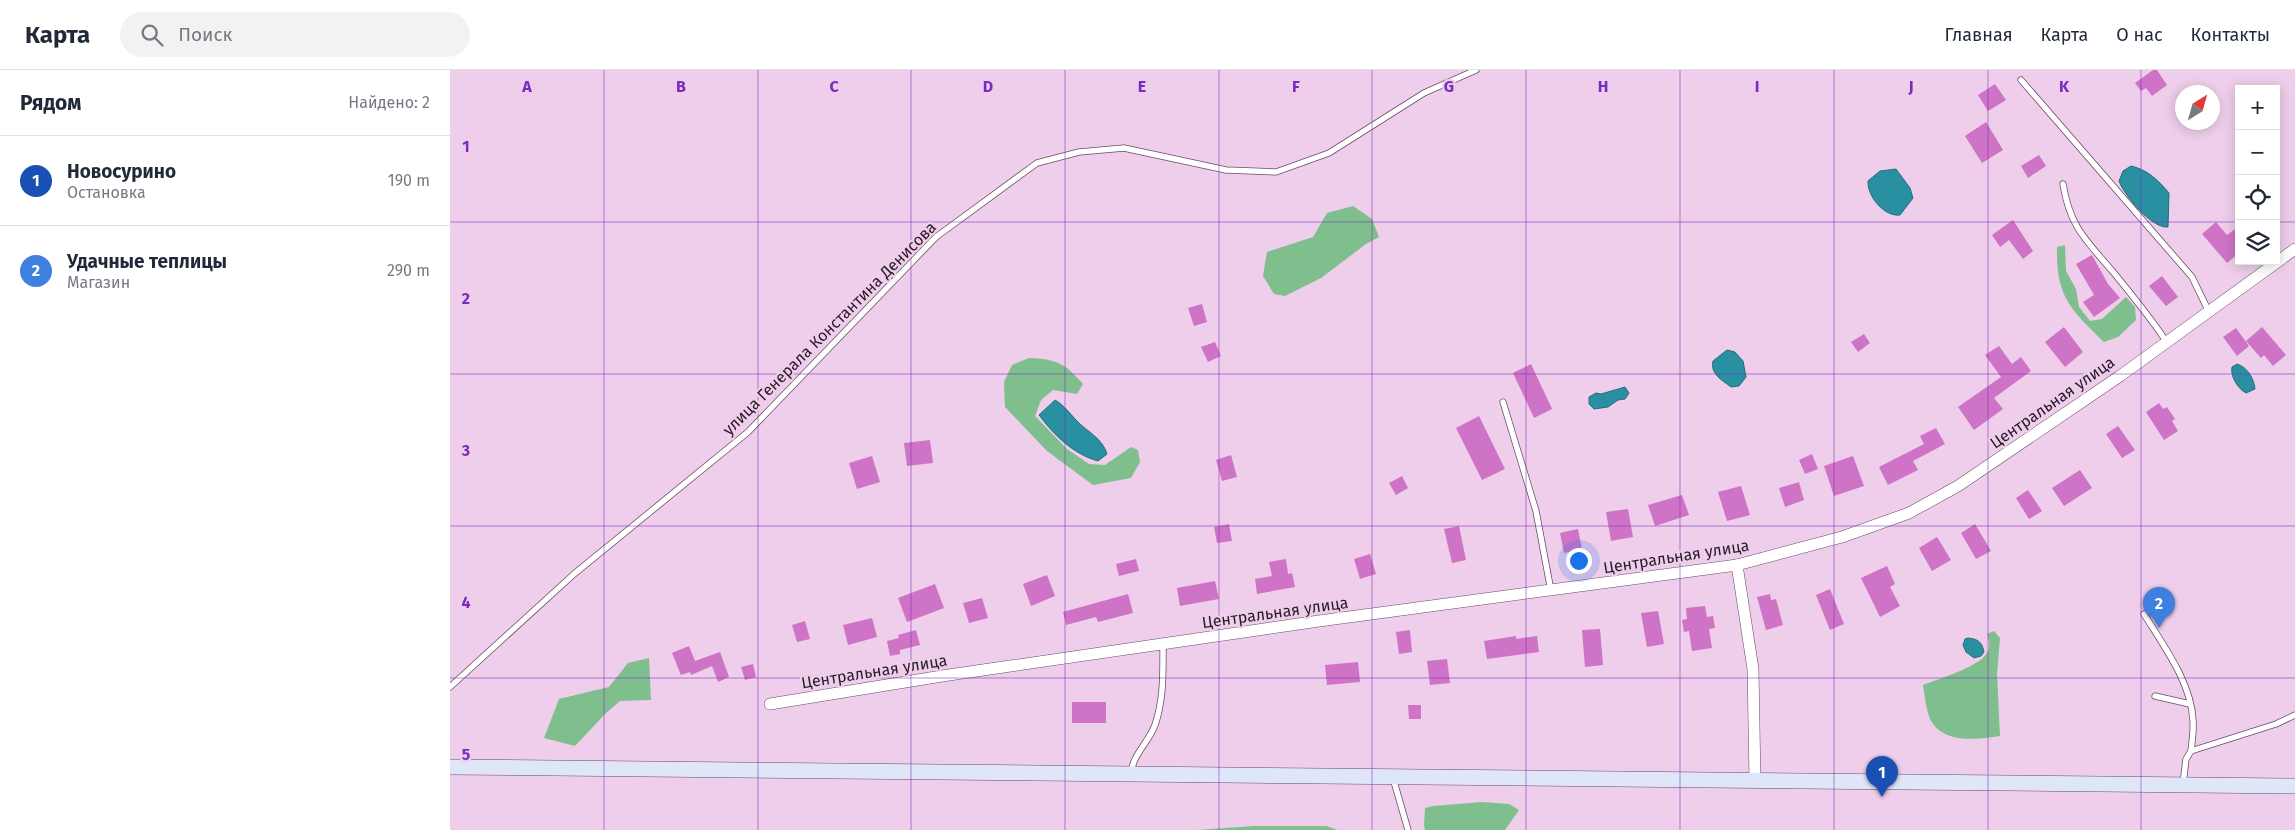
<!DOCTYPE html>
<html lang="ru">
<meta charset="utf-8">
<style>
:root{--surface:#fff;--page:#f2f2f3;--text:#1f2937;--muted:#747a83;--line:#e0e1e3;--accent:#29723f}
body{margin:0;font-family:"Fira Sans",sans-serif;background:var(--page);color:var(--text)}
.controls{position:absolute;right:15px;top:15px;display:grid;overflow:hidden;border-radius:0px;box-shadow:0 2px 12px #0003}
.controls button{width:45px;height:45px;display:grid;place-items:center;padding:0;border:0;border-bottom:1px solid var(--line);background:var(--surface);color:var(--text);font:25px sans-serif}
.compass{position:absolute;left:1725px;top:15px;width:45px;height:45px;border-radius:50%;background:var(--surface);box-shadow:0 2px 12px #0003;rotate:37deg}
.you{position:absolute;left:1128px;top:490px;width:18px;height:18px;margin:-12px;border:4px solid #fff;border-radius:50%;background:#1a73e8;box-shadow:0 0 0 8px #1a73e833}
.badge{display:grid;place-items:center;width:32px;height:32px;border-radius:50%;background:var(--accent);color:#fff;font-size:16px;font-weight:700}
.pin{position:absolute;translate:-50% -41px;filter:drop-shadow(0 1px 2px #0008)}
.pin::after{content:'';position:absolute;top:26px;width:18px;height:15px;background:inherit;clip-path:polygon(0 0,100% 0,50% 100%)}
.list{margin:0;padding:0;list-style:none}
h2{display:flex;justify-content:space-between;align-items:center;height:65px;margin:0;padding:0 20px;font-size:21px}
h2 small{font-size:16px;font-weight:400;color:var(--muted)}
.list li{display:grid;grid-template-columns:32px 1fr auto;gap:15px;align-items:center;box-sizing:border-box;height:90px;padding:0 20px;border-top:1px solid var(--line)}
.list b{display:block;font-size:19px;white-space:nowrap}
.list p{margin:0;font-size:16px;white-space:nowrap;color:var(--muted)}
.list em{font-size:16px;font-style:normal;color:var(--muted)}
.icon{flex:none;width:28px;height:28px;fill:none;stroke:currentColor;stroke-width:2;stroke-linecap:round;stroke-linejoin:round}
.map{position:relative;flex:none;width:1845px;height:760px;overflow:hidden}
header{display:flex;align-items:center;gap:30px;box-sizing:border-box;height:70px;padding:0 25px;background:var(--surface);border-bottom:1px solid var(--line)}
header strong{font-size:24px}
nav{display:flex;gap:28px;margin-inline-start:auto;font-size:18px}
.search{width:350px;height:45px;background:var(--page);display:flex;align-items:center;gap:12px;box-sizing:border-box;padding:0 18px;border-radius:28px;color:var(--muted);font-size:19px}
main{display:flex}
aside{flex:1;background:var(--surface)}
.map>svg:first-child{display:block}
.green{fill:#7ebf8d}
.water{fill:#2890a0;stroke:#276d7b}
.building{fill:#cf73c7}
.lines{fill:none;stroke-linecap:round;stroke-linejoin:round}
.lane-casing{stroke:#684c65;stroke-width:7}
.street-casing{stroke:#684c65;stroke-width:12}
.secondary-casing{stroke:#684c65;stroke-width:16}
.lane{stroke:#fff;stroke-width:5.5}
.street{stroke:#fff;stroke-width:11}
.secondary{stroke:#e0e6fa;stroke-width:15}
.grid{fill:none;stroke:#7b2cbf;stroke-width:1;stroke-opacity:0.55}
.labels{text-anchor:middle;stroke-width:4.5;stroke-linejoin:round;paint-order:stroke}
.street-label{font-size:16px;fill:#261b25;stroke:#eeceea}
.grid-label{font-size:16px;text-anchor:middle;font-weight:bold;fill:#7b2cbf;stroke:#eeceea;stroke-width:4.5;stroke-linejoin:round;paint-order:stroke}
</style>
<header>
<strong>Карта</strong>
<div class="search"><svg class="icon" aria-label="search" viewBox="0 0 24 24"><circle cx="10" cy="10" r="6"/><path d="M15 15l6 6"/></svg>Поиск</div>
<nav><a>Главная</a><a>Карта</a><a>О нас</a><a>Контакты</a></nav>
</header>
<main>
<aside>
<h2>Рядом<small>Найдено: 2</small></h2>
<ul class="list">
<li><span class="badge" style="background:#1a4fb4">1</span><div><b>Новосурино</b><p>Остановка</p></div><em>190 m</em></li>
<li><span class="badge" style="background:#3f7fe0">2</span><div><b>Удачные теплицы</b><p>Магазин</p></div><em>290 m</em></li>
</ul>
</aside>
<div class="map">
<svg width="1845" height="760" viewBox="0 0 1845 760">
<rect width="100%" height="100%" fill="#eeceea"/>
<g class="green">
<path d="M903,136L922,149L929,167L916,174L871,208L835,226L824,224L813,206L817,182L863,167L877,143Z"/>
<path d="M1615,175L1616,201L1626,219L1629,237L1640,251L1652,249L1676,227L1685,237L1686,250L1668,267L1654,272C1619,238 1606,226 1607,177Z"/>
<path d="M579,288C606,289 615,293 633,314L627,324L603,320L591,330L585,346L617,379L639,394L655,395L681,377L688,380L690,392L681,408L643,415L597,381L555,337L554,312L562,295Z"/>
<path d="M1544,561L1550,568L1547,604L1550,666C1529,669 1498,674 1483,654C1476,644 1475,626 1473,615C1488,609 1529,597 1537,583C1541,577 1539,571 1537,564Z"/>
<path d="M199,588L201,630L170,631L155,644L125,676L94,668L109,629L159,617L178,593Z"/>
<path d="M1032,732L1059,734L1069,740L1055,760H975L974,756L975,738L983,736Z"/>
<path d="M804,756H876L888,760H747Z"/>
</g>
<g class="water">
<path d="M1681,96C1698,100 1708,110 1719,123L1718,157C1702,159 1674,125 1669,111L1673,101Z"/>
<path d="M1446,99L1460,118L1463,128L1450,145C1434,147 1417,126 1418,111L1430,101Z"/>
<path d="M1277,280L1285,282L1293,291L1296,307L1289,316L1281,317C1272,310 1260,304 1263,291Z"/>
<path d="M1787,294C1797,297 1804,308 1805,319L1796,323C1788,319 1780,306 1782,297Z"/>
<path d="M1175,317L1179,323L1175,329L1168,330L1158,337L1144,339L1139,334V327L1146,323L1151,324Z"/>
<path d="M605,330C615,336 620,344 628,352C639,363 652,368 657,384L648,391C623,384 604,365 589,345Z"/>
<path d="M1518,568C1528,569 1532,572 1534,582L1531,586L1524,588L1516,582L1513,575L1515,569Z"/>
</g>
<g class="building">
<path d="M1703,0H1707L1717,15L1702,26L1696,18L1691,21L1685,13Z"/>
<path d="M1545,14L1556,30L1538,41L1528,25Z"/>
<path d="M1536,52L1553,80L1532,93L1515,66Z"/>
<path d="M1589,85L1596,96L1578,108L1571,96Z"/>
<path d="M1563,150L1583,181L1573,189L1559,170L1550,177L1542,165Z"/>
<path d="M1766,152L1777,165L1789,156V183L1777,193L1752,164Z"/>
<path d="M1642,185L1658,214L1670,228L1644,247L1633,232L1644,225L1626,194Z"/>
<path d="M1712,206L1728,227L1716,236L1699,216Z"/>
<path d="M752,234L757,252L744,256L738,238Z"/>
<path d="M1614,257L1633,282L1615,297L1595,272Z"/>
<path d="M1812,257L1836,285L1823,296L1814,285L1811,288L1796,271Z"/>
<path d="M1786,258L1799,276L1787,286L1773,267Z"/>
<path d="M1414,264L1420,273L1408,282L1401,272Z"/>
<path d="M765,272L771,286L758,292L751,277Z"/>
<path d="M1549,276L1562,294L1571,287L1581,301L1544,328L1553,339L1524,360L1508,337L1551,307L1535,285Z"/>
<path d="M1081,294L1102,339L1084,348L1063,303Z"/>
<path d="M1709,333L1713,339L1717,337L1725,349L1722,351L1728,361L1714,370L1696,342Z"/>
<path d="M1029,346L1055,399L1032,410L1006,358Z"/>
<path d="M1668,356L1685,380L1672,388L1656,364Z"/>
<path d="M1486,358L1495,374L1463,391L1468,400L1438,415L1429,397L1474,374L1470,366Z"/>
<path d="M480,370L483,393L457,396L454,373Z"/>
<path d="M1362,384L1368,399L1355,404L1349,390Z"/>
<path d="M781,385L787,407L772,411L766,390Z"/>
<path d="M422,386L430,412L407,419L399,393Z"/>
<path d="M1403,386L1414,416L1384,426L1374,396Z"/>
<path d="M1630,400L1642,418L1614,436L1602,418Z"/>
<path d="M952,406L958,418L946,425L939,413Z"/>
<path d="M1349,412L1354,430L1335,437L1329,418Z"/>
<path d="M1291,416L1300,445L1277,451L1268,422Z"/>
<path d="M1578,420L1592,441L1579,449L1566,428Z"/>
<path d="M1232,425L1239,445L1205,456L1198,435Z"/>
<path d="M1178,439L1183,467L1161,471L1156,442Z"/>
<path d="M779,454L782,471L767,473L764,457Z"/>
<path d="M1525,454L1541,481L1526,489L1511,463Z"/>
<path d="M1009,456L1016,490L1002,493L994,459Z"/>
<path d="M1128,459L1132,479L1114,483L1110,463Z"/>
<path d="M1487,467L1501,490L1482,501L1469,478Z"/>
<path d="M920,484L926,504L910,509L904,489Z"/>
<path d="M686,489L689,501L669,506L666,494Z"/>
<path d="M836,489L838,504L842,503L845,517L807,524L805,509L822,506L819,492Z"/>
<path d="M1437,496L1445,514L1440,517L1450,536L1430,547L1411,508Z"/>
<path d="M597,505L605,526L581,536L573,514Z"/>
<path d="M765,511L769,529L730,536L727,518Z"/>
<path d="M485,514L494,538L457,552L448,528Z"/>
<path d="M1380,519L1394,554L1380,560L1366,525Z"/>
<path d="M678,524L683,543L648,552L646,547L616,555L613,542Z"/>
<path d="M1320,524L1321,530L1326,529L1333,555L1316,560L1307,527Z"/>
<path d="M532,528L538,548L519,553L513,533Z"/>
<path d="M1255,536L1257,547L1263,546L1265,558L1259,559L1262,578L1242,581L1239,561L1234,562L1232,550L1237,549L1236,538Z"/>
<path d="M1208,541L1214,574L1197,577L1191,543Z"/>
<path d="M422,548L427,567L398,575L393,555Z"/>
<path d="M355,551L360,569L347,572L342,555Z"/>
<path d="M1150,559L1153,595L1135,597L1132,560Z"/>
<path d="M466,560L470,575L450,580V584L440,586L437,571L449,568L448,565Z"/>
<path d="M960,560L962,582L949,584L946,562Z"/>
<path d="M1066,566V569L1087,566L1089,582L1037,589L1034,571Z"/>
<path d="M239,576L245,591L270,582L279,607L268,612L262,596L241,605L240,602L231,605L222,583Z"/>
<path d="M997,589L1000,613L980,615L977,591Z"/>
<path d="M908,592L910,612L877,615L875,595Z"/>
<path d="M303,594L306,607L295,610L291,597Z"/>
<rect x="622" y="632" width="34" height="21"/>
<path d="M958,635H971V649H959Z"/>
</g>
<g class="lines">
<g class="lane-casing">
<g id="lane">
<path d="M1571,10L1742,207L1758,240"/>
<path d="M1613,114C1620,158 1637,171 1664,203C1682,225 1700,247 1716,271"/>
<path d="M1053,332L1086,441L1101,521"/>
<path d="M1694,544C1713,575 1741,612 1743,650C1744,660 1742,671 1741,681"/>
<path d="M0,617L124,504L298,362L486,167L587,93L629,82L674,78L776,100L826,102L879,83L974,23L1026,0"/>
<path d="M1705,626L1740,634"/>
<path d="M681,703C683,684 699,672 705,655C714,629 713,601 713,574"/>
<path d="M943,708L958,760"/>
<path d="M1733,714L1736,689L1741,681L1826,654L1845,645"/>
</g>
</g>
<g class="street-casing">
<g id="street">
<path d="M1287,495L1303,599L1305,710"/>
<path d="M320,634L492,606L869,551L1287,495L1392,467L1459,443L1508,416L1670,306L1845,179"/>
</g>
</g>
<g class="secondary-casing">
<path id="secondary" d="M0,697L1845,716"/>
</g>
<use href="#lane" class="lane"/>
<use href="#street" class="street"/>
<use href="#secondary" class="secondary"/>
</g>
<path class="grid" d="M154,0V760M308,0V760M461,0V760M615,0V760M769,0V760M922,0V760M1076,0V760M1230,0V760M1384,0V760M1538,0V760M1691,0V760M0,152H1789M1826,152H1845M0,304H1845M0,456H1845M0,608H1845"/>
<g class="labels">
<g class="street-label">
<text transform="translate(379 258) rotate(-45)" y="6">улица Генерала Константина Денисова</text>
<text transform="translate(1602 332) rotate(-35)" y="6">Центральная улица</text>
<text transform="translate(1226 486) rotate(-9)" y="6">Центральная улица</text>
<text transform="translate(825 542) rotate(-8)" y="6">Центральная улица</text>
<text transform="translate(424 601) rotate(-9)" y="6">Центральная улица</text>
</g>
</g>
<g class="grid-label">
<text x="77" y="22">A</text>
<text x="231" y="22">B</text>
<text x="384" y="22">C</text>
<text x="538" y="22">D</text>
<text x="692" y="22">E</text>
<text x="846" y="22">F</text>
<text x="999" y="22">G</text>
<text x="1153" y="22">H</text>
<text x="1307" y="22">I</text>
<text x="1461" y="22">J</text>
<text x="1614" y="22">K</text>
<text x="16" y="82">1</text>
<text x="16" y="234">2</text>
<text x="16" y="386">3</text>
<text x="16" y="538">4</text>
<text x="16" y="690">5</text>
</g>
</svg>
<div class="controls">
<button>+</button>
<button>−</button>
<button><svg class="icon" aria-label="locate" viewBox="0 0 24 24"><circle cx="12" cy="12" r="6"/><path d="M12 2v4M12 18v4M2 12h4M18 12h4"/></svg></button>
<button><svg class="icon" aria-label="layers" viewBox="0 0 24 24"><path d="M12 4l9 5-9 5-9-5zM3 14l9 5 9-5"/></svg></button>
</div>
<svg class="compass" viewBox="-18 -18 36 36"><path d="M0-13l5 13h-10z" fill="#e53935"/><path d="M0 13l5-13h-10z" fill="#747a83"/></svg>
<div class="you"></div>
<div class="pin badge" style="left:1432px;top:727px;background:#1a4fb4">1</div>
<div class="pin badge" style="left:1709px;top:558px;background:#3f7fe0">2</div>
</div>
</main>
